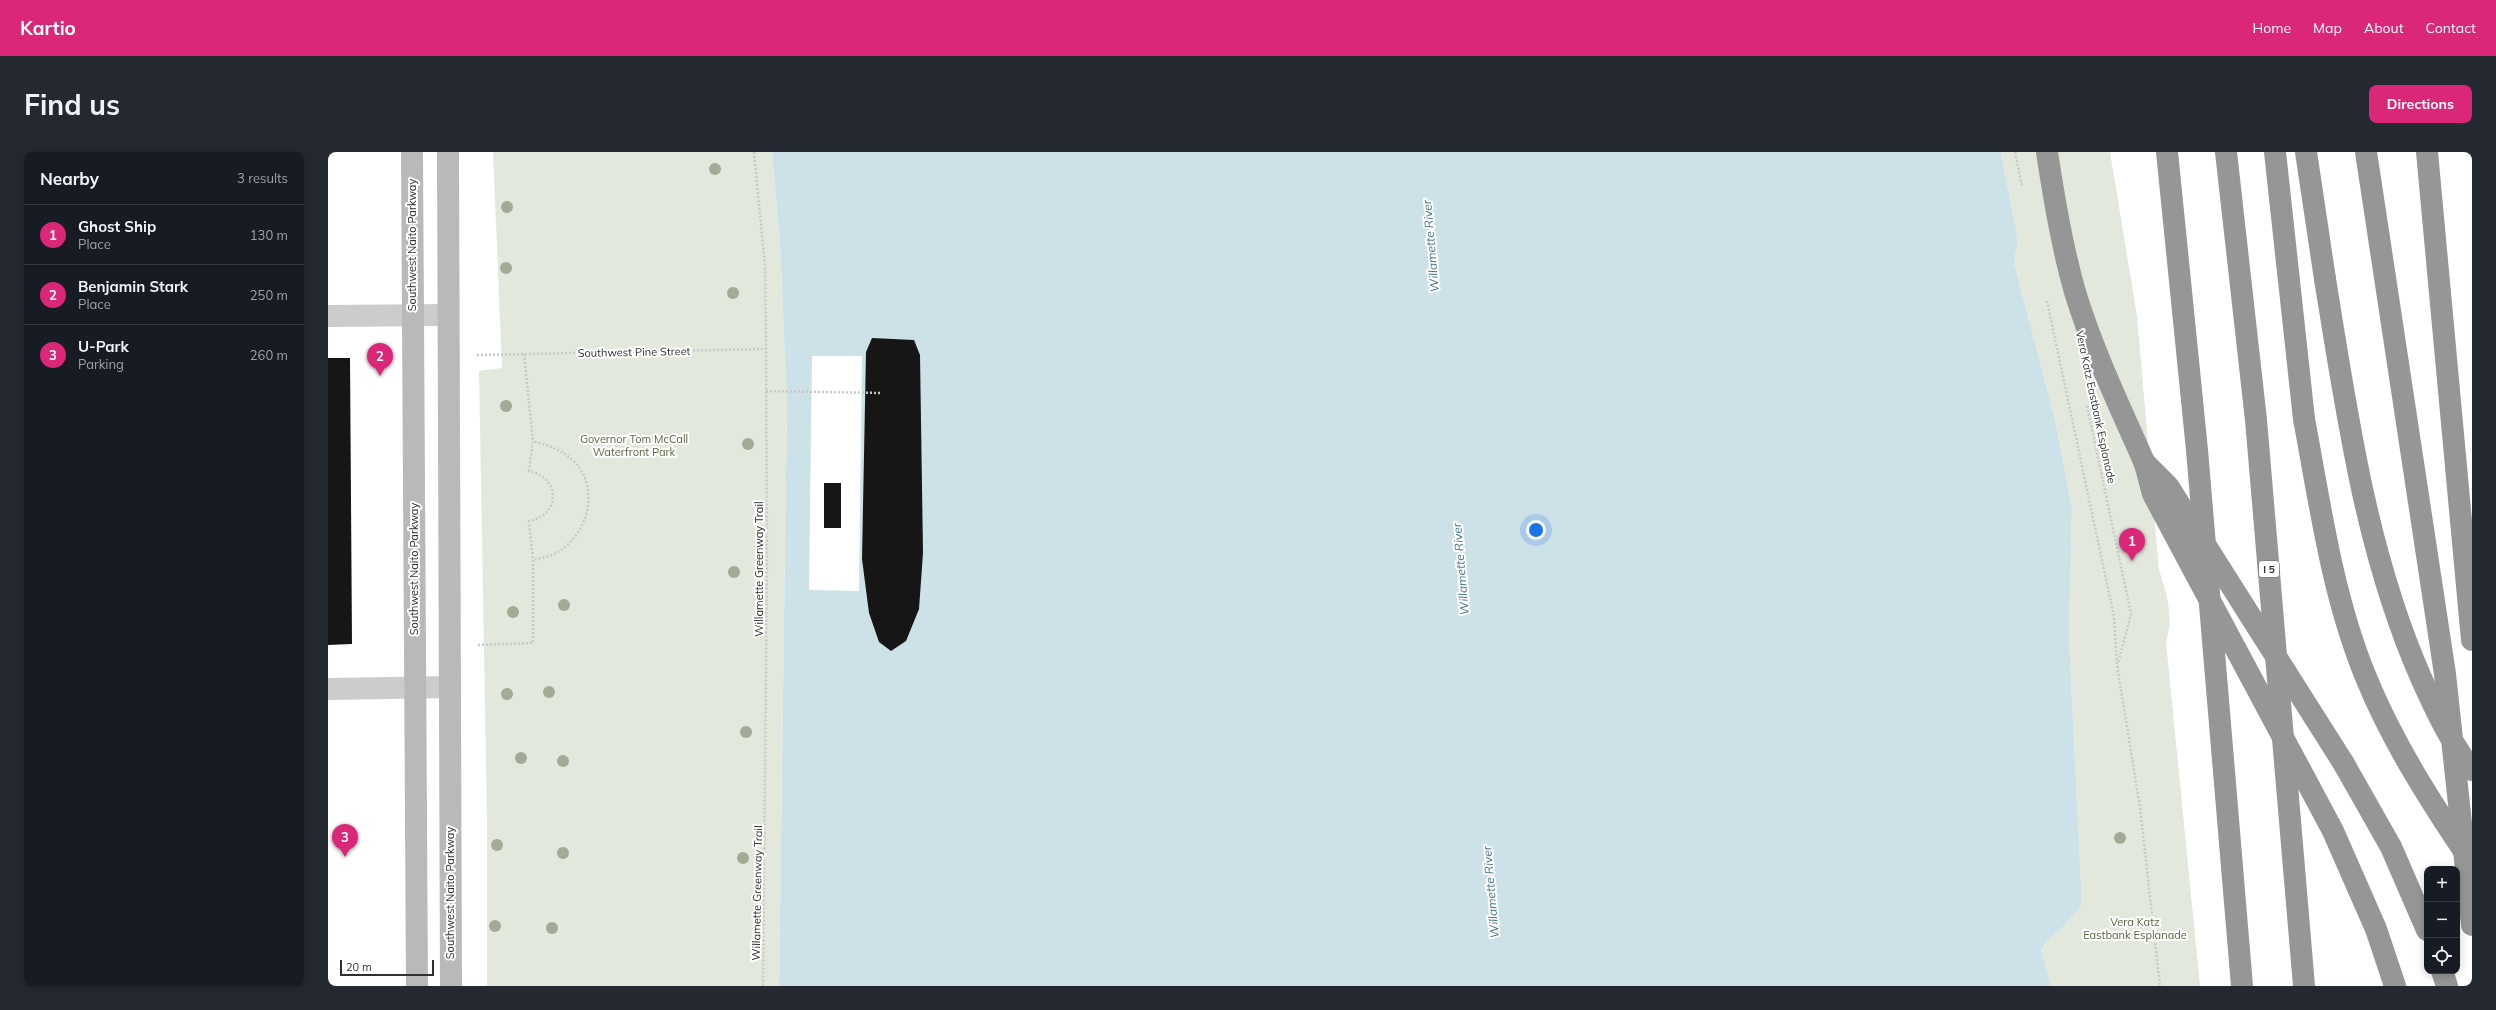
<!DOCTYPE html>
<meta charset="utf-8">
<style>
:root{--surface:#171b24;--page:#242831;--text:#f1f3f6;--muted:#9ea1a6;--line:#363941;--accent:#db2777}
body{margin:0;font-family:Mulish,sans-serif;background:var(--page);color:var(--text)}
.controls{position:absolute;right:12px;bottom:12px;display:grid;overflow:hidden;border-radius:8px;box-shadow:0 2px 10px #0003}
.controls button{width:36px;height:36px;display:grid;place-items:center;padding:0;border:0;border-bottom:1px solid var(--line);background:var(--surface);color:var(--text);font:20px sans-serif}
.scale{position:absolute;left:12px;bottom:10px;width:94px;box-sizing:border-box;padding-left:4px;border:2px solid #2f2f2f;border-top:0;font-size:11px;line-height:14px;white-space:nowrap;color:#2f2f2f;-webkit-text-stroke:3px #fff;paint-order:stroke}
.you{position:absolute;left:1208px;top:378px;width:14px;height:14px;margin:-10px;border:3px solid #fff;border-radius:50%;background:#1a73e8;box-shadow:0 0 0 6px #1a73e833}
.badge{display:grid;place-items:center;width:26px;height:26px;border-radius:50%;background:var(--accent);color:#fff;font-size:13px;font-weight:700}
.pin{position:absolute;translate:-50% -33px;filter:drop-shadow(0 1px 2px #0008)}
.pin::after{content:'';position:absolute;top:21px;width:14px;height:12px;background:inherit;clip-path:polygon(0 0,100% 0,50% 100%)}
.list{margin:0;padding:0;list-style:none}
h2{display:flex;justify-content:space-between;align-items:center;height:52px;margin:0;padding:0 16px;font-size:17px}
h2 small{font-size:13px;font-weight:400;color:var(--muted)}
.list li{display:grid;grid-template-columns:26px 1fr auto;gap:12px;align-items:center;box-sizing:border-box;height:60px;padding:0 16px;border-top:1px solid var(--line)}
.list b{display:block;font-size:15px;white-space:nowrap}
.list p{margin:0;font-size:13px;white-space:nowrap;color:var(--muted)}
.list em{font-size:13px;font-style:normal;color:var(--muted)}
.icon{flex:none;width:22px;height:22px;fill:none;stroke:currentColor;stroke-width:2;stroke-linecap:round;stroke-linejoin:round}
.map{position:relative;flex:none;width:2144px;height:834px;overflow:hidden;border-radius:8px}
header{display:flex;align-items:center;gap:24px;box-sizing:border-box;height:56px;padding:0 20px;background:var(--accent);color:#fff}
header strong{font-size:19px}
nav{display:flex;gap:22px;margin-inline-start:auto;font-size:14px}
.intro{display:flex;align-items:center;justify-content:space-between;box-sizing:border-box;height:96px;padding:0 24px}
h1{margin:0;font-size:28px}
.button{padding:10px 18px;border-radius:8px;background:var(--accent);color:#fff;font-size:14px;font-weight:700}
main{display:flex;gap:24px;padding:0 24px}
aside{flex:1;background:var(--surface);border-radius:8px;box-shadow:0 2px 10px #0003}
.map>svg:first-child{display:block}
.green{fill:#e3e8dc}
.water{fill:#cde1e8}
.pier{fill:#fff}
.building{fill:#161616}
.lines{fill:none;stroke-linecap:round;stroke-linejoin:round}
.path{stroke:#c9c9c9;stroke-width:2.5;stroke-dasharray:2 2;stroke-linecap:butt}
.tertiary{stroke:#ccc;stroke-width:22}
.secondary{stroke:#b9b9b9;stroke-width:22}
.motorway{stroke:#969696;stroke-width:22}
.motorway-bridge{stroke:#969696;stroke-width:22}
.tree{fill:#a3ab96}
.labels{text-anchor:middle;stroke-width:4;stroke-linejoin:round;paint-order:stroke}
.shield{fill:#fff;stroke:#6d6d6d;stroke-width:1}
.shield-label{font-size:10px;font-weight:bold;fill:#2f2f2f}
.street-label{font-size:11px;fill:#2f2f2f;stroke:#fff}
.park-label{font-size:11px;fill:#576641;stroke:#fff}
.water-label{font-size:12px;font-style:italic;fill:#467689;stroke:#fff}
</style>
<header>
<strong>Kartio</strong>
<nav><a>Home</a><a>Map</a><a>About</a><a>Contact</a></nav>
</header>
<div class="intro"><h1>Find us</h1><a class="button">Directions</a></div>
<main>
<aside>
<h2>Nearby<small>3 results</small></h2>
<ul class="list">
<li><span class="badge">1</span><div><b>Ghost Ship</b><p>Place</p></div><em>130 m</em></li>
<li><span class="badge">2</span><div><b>Benjamin Stark</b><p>Place</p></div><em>250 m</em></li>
<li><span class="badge">3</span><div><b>U-Park</b><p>Parking</p></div><em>260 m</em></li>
</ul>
</aside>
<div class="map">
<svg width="2144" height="834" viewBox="0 0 2144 834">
<rect width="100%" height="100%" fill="#fff"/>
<g class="green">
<path d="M165,0H444L452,93L459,250L451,834H159V666L151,219L174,216Z"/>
<path d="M1673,0H1782L1809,164L1831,418C1839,442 1846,465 1838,490L1872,834H1723L1713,799L1719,789L1735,775L1754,753L1741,484L1744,356L1727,267L1686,111L1690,88Z"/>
</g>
<path class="water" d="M444,0H1673L1690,88L1686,111L1727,267L1744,356L1741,484L1754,753L1735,775L1719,789L1713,798L1723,834H451L459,250L452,93Z"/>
<path class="pier" d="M484,204H534L531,439L481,438Z"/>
<g class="building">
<path d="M544,186L586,188L592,203L595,401L591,457L578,489L563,499L551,490L541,461L534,407L538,200Z"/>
<path d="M0,206H22L24,492L0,493Z"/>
<rect x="496" y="331" width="17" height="45"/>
</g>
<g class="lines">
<g class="path">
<path d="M426,0L437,114L438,197L439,403L435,834"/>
<path d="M1687,0L1694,34"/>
<path d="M1719,149L1786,465L1789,513L1812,655L1832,834"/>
<path d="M196,202L205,289L201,319C233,326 233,363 201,369L205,408"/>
<path d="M149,203L438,197"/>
<path d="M438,239L553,241"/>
<path d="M1759,254L1803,462L1790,511"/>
<path d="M150,493L205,491V408C212,406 222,405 228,401C262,383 274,330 241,305C230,296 218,293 205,289"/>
</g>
<g class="tertiary">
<path d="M0,164L120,163"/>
<path d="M0,537L122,535"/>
</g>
<g class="secondary">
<path d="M84,0L89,834"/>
<path d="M120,0L123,834"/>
</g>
<g class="motorway">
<path d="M1719,0C1726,47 1734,95 1747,140C1765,199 1792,255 1817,312"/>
<path d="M1839,0L1869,298L1914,834"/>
<path d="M1898,0L1928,268L1976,834"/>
<path d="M1947,0L1976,267"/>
<path d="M1978,0L1997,127"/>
<path d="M2038,0L2117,522L2144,773"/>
<path d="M2099,0L2144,488"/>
<path d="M2016,612L2063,695L2099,778"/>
<path d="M2114,819L2119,834"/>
</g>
<g class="motorway-bridge">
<path d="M1997,127C2019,262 2038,402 2094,528C2108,559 2123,591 2144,618"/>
<path d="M1976,267C1992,352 2004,442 2037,523C2064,590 2104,652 2144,711"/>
<path d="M1817,312L1825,342L2005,679L2048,777L2067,834"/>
<path d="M1818,312L1840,334L2016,612"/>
</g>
</g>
<g class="tree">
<circle cx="387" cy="17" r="6"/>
<circle cx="179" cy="55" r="6"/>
<circle cx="178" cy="116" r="6"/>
<circle cx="405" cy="141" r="6"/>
<circle cx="178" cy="254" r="6"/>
<circle cx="420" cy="292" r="6"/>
<circle cx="406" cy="420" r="6"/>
<circle cx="236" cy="453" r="6"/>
<circle cx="185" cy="460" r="6"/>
<circle cx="221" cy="540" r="6"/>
<circle cx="179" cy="542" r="6"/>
<circle cx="418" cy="580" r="6"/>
<circle cx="193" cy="606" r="6"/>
<circle cx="235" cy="609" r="6"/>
<circle cx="1792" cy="686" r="6"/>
<circle cx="169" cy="693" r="6"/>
<circle cx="235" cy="701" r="6"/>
<circle cx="415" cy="706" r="6"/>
<circle cx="167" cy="774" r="6"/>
<circle cx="224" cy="776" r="6"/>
</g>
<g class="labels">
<rect class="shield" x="1931" y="409" width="20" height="16" rx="3"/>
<g class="shield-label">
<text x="1941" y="421">I 5</text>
</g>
<g class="street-label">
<text transform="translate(84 93) rotate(-90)" y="4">Southwest Naito Parkway</text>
<text transform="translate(306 200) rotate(-1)" y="4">Southwest Pine Street</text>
<text transform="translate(1768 255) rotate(78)" y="4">Vera Katz Eastbank Esplanade</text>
<text transform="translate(86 417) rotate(-90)" y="4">Southwest Naito Parkway</text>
<text transform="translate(431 417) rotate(-90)" y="4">Willamette Greenway Trail</text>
<text transform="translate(122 741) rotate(-90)" y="4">Southwest Naito Parkway</text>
<text transform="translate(429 741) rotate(-89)" y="4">Willamette Greenway Trail</text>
</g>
<g class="park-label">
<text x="306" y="291">Governor Tom McCall<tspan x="306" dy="13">Waterfront Park</tspan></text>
<text x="1807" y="774">Vera Katz<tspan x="1807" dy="13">Eastbank Esplanade</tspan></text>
</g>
<g class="water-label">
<text transform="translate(1103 94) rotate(-95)" y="4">Willamette River</text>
<text transform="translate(1133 417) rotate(-95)" y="4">Willamette River</text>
<text transform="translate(1163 740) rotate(-95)" y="4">Willamette River</text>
</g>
</g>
</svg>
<div class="controls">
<button>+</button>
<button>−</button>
<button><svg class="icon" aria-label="locate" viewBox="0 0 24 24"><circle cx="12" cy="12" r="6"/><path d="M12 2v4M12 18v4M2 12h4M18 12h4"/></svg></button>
</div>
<div class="scale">20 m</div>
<div class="you"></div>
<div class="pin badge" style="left:1804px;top:409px">1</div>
<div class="pin badge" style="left:52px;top:224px">2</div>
<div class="pin badge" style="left:17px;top:705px">3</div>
</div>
</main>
